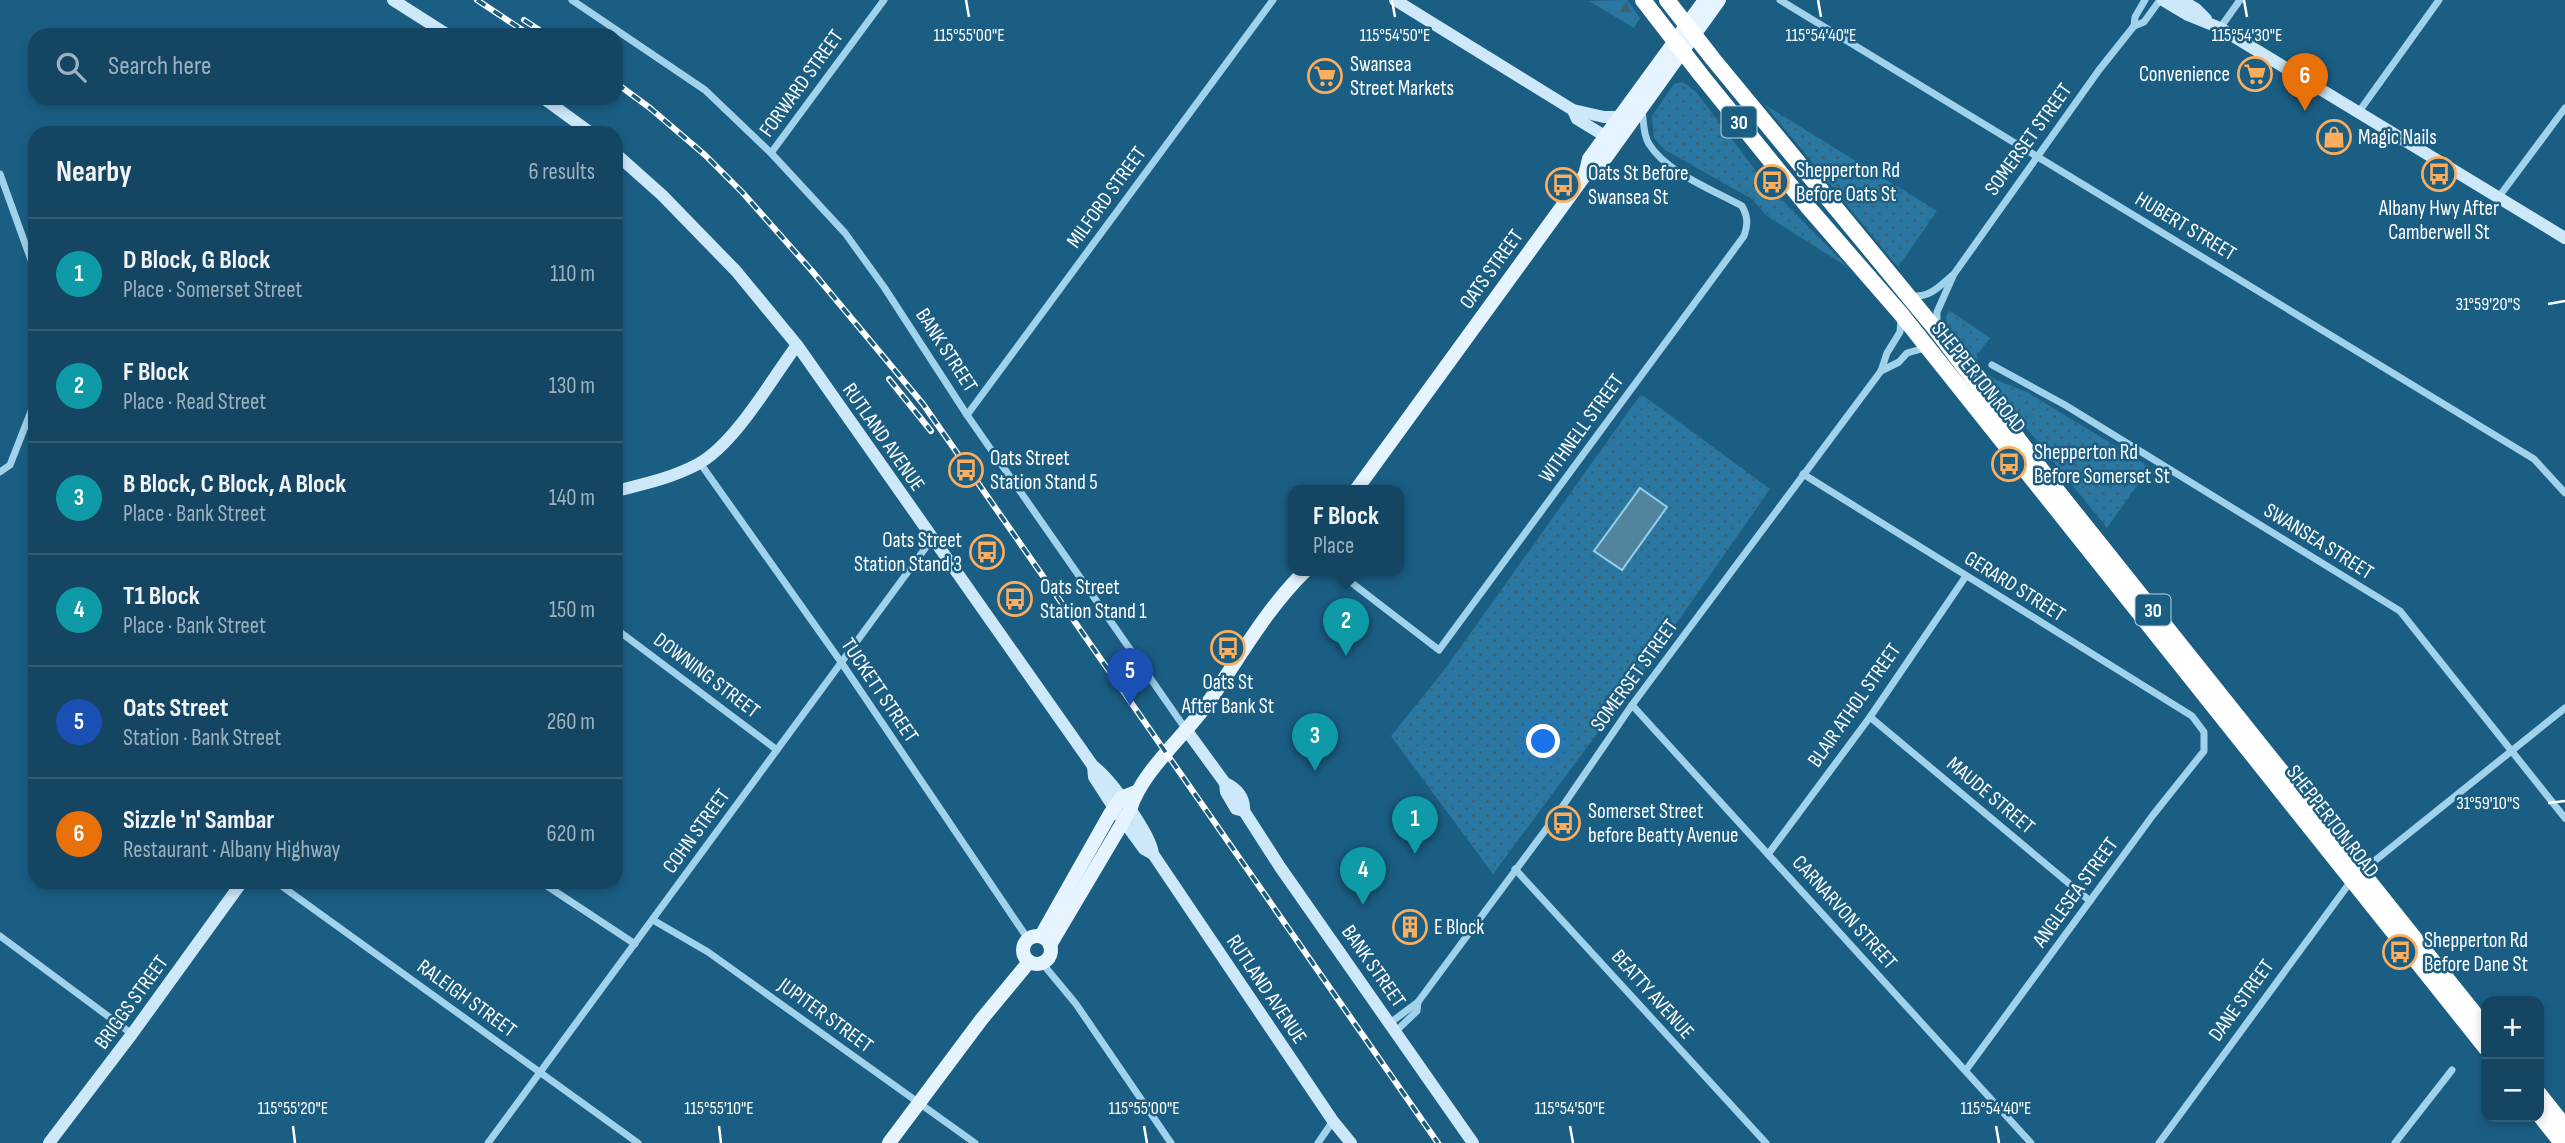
<!DOCTYPE html>
<meta charset="utf-8">
<style>
:root{--surface:#144663;--page:#21506c;--text:#f1f3f6;--muted:#9db1be;--line:#335e78;--accent:#d6ab8b}
body{margin:0;font-family:"Sofia Sans Condensed",sans-serif;background:var(--page);color:var(--text)}
.controls{position:absolute;right:21px;bottom:21px;display:grid;overflow:hidden;border-radius:14px;box-shadow:0 4px 10px #0003}
.controls button{width:63px;height:63px;display:grid;place-items:center;padding:0;border:0;border-bottom:2px solid var(--line);background:var(--surface);color:var(--text);font:35px sans-serif}
.you{position:absolute;left:1544px;top:742px;width:24px;height:24px;margin:-18px;border:5px solid #fff;border-radius:50%;background:#1a73e8;box-shadow:0 0 0 10px #1a73e833}
.badge{display:grid;place-items:center;width:46px;height:46px;border-radius:50%;background:var(--accent);color:#fff;font-size:23px;font-weight:700}
.pin{position:absolute;translate:-50% -58px;filter:drop-shadow(0 2px 4px #0008)}
.pin::after{content:'';position:absolute;top:37px;width:24px;height:21px;background:inherit;clip-path:polygon(0 0,100% 0,50% 100%)}
.popup{position:absolute;left:1288px;top:485px;width:116px;height:91px;box-sizing:border-box;display:grid;place-content:center;border-radius:14px;background:var(--surface);filter:drop-shadow(0 2px 5px #0005);font-size:23px;white-space:nowrap;color:var(--muted)}
.popup b{font-size:26px;color:var(--text)}
.popup::after{content:'';position:absolute;left:50%;top:100%;margin-left:-14px;border:14px solid transparent;border-top-color:var(--surface)}
.list{margin:0;padding:0;list-style:none}
h2{display:flex;justify-content:space-between;align-items:center;height:91px;margin:0;padding:0 28px;font-size:30px}
h2 small{font-size:23px;font-weight:400;color:var(--muted)}
.list li{display:grid;grid-template-columns:46px 1fr auto;gap:21px;align-items:center;box-sizing:border-box;height:112px;padding:0 28px;border-top:2px solid var(--line)}
.list b{display:block;font-size:26px;white-space:nowrap}
.list p{margin:0;font-size:23px;white-space:nowrap;color:var(--muted)}
.list em{font-size:23px;font-style:normal;color:var(--muted)}
.icon{flex:none;width:38px;height:38px;fill:none;stroke:currentColor;stroke-width:2;stroke-linecap:round;stroke-linejoin:round}
.map{position:relative;flex:none;width:2565px;height:1143px;overflow:hidden}
.search{position:absolute;background:var(--surface);box-shadow:0 4px 10px #0003;left:28px;top:28px;width:595px;height:77px;display:flex;align-items:center;gap:18px;box-sizing:border-box;padding:0 24px;border-radius:21px;color:var(--muted);font-size:26px}
.panel{position:absolute;background:var(--surface);box-shadow:0 4px 10px #0003;left:28px;top:126px;width:595px;height:763px;border-radius:21px}
.map>svg:first-child{display:block}
.forest{fill:url(#forest-firs)}
.park{fill:url(#park-dots)}
.water{fill:#53849e;stroke:#94cfed;stroke-width:2}
.lines{fill:none;stroke-linecap:round;stroke-linejoin:round}
.street{stroke:#a1d2eb;stroke-width:7}
.secondary{stroke:#cde8f8;stroke-width:12}
.primary{stroke:#e6f4ff;stroke-width:14}
.highway{stroke:#fff;stroke-width:16}
.rail-casing{stroke:#fff;stroke-width:6}
.rail{stroke:#1b5e84;stroke-width:3.5;stroke-dasharray:10;stroke-linecap:butt}
.ticks{fill:none;stroke:#fff;stroke-width:2.5}
.labels{text-anchor:middle;stroke-width:5;stroke-linejoin:round;paint-order:stroke}
.shield{fill:#1b5e84;stroke:#bbcfda;stroke-width:2}
.shield-label{font-size:19px;font-weight:bold;fill:#fff}
.poi-label{font-size:21px;fill:#fff;stroke:#1b5e84;text-anchor:start}
.street-label{font-size:21px;fill:#fff;stroke:#1b5e84}
.ticks-label{font-size:18px;text-anchor:middle;fill:#fff;stroke:#1b5e84;stroke-width:5;stroke-linejoin:round;paint-order:stroke}
</style>
<div class="map">
<svg width="2565" height="1143" viewBox="0 0 2565 1143">
<defs>
<pattern id="forest-firs" width="22" height="20" patternUnits="userSpaceOnUse" patternTransform="scale(1.75)"><rect width="22" height="20" fill="#2a78a1"/><path d="M5 1l3.5 6h-7zM16 11l3.5 6h-7z" fill="#3d6072"/></pattern>
<pattern id="park-dots" width="8" height="8" patternUnits="userSpaceOnUse" patternTransform="scale(1.75)"><rect width="8" height="8" fill="#2a78a1"/><path d="M2 2h.1M6 6h.1" fill="none" stroke="#3d6072" stroke-width="1.8" stroke-linecap="round"/></pattern>
</defs>
<rect width="100%" height="100%" fill="#1b5e84"/>
<path class="forest" d="M1627,0L1640,18L1634,28L1589,1Z"/>
<g class="park">
<path d="M1683,82L1696,92L1762,179L1849,268L1767,216L1752,199L1665,150L1654,138L1652,116L1674,84Z"/>
<path d="M1765,105L1937,211L1898,267Z"/>
<path d="M1949,310L1990,338L1977,355L1979,368L1996,380L2025,391L2150,467L2107,528L1949,332L1946,317Z"/>
<path d="M1641,394L1770,489L1639,677L1493,874L1391,736L1445,669Z"/>
</g>
<path class="water" d="M1640,488L1667,507L1622,570L1594,551Z"/>
<g class="lines">
<g class="street">
<path d="M572,0L705,90L771,153L845,233L884,287L967,415L1187,731"/>
<path d="M1780,0L2534,459L2565,493"/>
<path d="M2134,26L2135,17L2145,0"/>
<path d="M2220,28L2240,0"/>
<path d="M2358,113L2439,0"/>
<path d="M771,153L884,0"/>
<path d="M0,174L35,271"/>
<path d="M2498,198L2565,108"/>
<path d="M1911,296C1930,298 1940,286 1954,274L2099,70L2134,26L2144,22L2160,0"/>
<path d="M1937,327V312L1953,276"/>
<path d="M1992,365L2065,405L2400,611L2565,818"/>
<path d="M1881,371L1899,362L1907,353L1925,348"/>
<path d="M967,415L1273,0"/>
<path d="M700,463L841,662L1028,939"/>
<path d="M0,472L10,465L35,401"/>
<path d="M1803,474L2192,716L2204,732V751L2153,815L1966,1070"/>
<path d="M1324,570L1338,574"/>
<path d="M1335,570L1439,650L1744,236C1748,224 1748,217 1742,206C1713,190 1666,172 1649,144C1643,135 1644,122 1642,111"/>
<path d="M616,629L777,750"/>
<path d="M1632,705L2031,1143"/>
<path d="M1870,717L2090,901"/>
<path d="M1769,853L1870,717L1966,576"/>
<path d="M1515,869L1766,1143"/>
<path d="M2362,871L2565,708"/>
<path d="M276,882L638,1143"/>
<path d="M541,882L635,944"/>
<path d="M653,920L708,952L975,1143"/>
<path d="M0,936L132,1034"/>
<path d="M1042,963L1076,1004L1171,1143"/>
<path d="M1390,1023L1418,1002"/>
<path d="M1395,1032L1417,1011L1418,1002L1558,813L1632,705L1881,371L1887,353L1900,332L1901,320"/>
<path d="M488,1143L932,539"/>
<path d="M1318,1143L1333,1121"/>
<path d="M2159,1143L2351,881"/>
<path d="M2395,1143L2452,1070"/>
</g>
<g class="secondary">
<path d="M393,0L448,35"/>
<path d="M1395,0L1573,110L1604,117H1619"/>
<path d="M2163,0L2188,15L2220,28L2565,238"/>
<path d="M2181,0L2196,9L2206,19"/>
<path d="M543,98L591,133"/>
<path d="M1573,110L1577,119L1613,141"/>
<path d="M616,154L662,195L736,271L797,345L1093,766C1110,778 1151,834 1153,854L1333,1121L1351,1143"/>
<path d="M616,491C644,484 672,478 698,464C735,444 771,380 797,345"/>
<path d="M1187,731L1225,783L1226,792L1236,809L1244,811"/>
<path d="M1093,766L1094,777L1114,808L1144,849L1153,854"/>
<path d="M1225,783C1237,788 1245,798 1244,811L1280,867L1473,1143"/>
<path d="M49,1143L132,1034L242,882"/>
</g>
<g class="primary">
<path d="M1585,175L1598,166L1607,156L1719,0"/>
<path d="M1356,490L1585,175L1589,159L1705,0"/>
<path d="M1041,936L1110,814L1121,798L1136,792"/>
<circle cx="1037" cy="950" r="14"/>
<path d="M1050,945L1130,810C1141,773 1181,739 1205,707C1238,661 1264,611 1306,570"/>
<path d="M889,1143L981,1020L1029,962"/>
</g>
<g class="highway">
<path d="M1643,0L1701,75L1808,207L1901,314L2486,1048"/>
<path d="M1667,0L1713,59L1937,331L2055,488L2486,1028"/>
<path d="M2539,1094L2565,1127"/>
<path d="M2539,1114L2562,1143"/>
</g>
<g class="rail-casing">
<g id="rail">
<path d="M477,0L530,35"/>
<path d="M524,20L547,35"/>
<path d="M616,83L650,108L705,155L742,192L812,271L923,404L1438,1143"/>
<path d="M889,379L931,431"/>
</g>
</g>
<use href="#rail" class="rail"/>
</g>
<path class="ticks" d="M966,0L969,17M1392,0L1395,17M1818,0L1821,17M2244,0L2247,17M2548,304L2565,301M2548,803L2565,801M293,1126L295,1143M719,1126L721,1143M1144,1126L1147,1143M1570,1126L1573,1143M1996,1126L1999,1143"/>
<defs>
<g id="supermarket-ring" transform="scale(1.75)"><circle r="9.5" fill="#1b5e84" stroke="#fcae5e" stroke-width="1.5"/><path d="M-6-5.5h2.5l.6 2H6L4.5 2H-2.5L-4.4-4H-6ZM-1.5 3.2a1.3 1.3 0 1 0 .1 0ZM3 3.2a1.3 1.3 0 1 0 .1 0Z" fill="#fcae5e"/></g>
<g id="shop-ring" transform="scale(1.75)"><circle r="9.5" fill="#1b5e84" stroke="#fcae5e" stroke-width="1.5"/><path d="M-5-2.5h2.3a2.7 3.5 0 0 1 5.4 0H5L5.5 6h-11ZM-1.5-2.5h3a1.5 2.3 0 0 0-3 0Z" fill="#fcae5e"/></g>
<g id="bus-ring" transform="scale(1.75)"><circle r="9.5" fill="#1b5e84" stroke="#fcae5e" stroke-width="1.5"/><path d="M-5-6H5V4H4V6H2V4H-2V6H-4V4H-5ZM-3.5-4V0h7V-4ZM-3.5 1.2v1.5H-2V1.2ZM2 1.2v1.5H3.5V1.2Z" fill="#fcae5e"/></g>
<g id="building-ring" transform="scale(1.75)"><circle r="9.5" fill="#1b5e84" stroke="#fcae5e" stroke-width="1.5"/><path d="M-4-6H4V6H1V3H-1V6H-4ZM-2.5-4.3h1.7v1.8h-1.7ZM.8-4.3h1.7v1.8H.8ZM-2.5-1h1.7V.8h-1.7ZM.8-1h1.7V.8H.8Z" fill="#fcae5e"/></g>
</defs>
<g fill-rule="evenodd">
<use href="#supermarket-ring" x="2255" y="74"/>
<use href="#supermarket-ring" x="1325" y="76"/>
<use href="#shop-ring" x="2334" y="137"/>
<use href="#bus-ring" x="2439" y="174"/>
<use href="#bus-ring" x="1772" y="182"/>
<use href="#bus-ring" x="1563" y="185"/>
<use href="#bus-ring" x="2009" y="464"/>
<use href="#bus-ring" x="966" y="470"/>
<use href="#bus-ring" x="987" y="552"/>
<use href="#bus-ring" x="1015" y="599"/>
<use href="#bus-ring" x="1228" y="648"/>
<use href="#bus-ring" x="1563" y="823"/>
<use href="#building-ring" x="1410" y="927"/>
<use href="#bus-ring" x="2400" y="952"/>
</g>
<g class="labels">
<g class="shield">
<rect x="1721.5" y="106.5" width="35" height="31" rx="5"/>
<rect x="2135.5" y="594.5" width="35" height="31" rx="5"/>
</g>
<g class="shield-label">
<text x="1739" y="129">30</text>
<text x="2153" y="617">30</text>
</g>
<g class="poi-label">
<text x="1350" y="71">Swansea<tspan x="1350" dy="24">Street Markets</tspan></text>
<text x="2230" y="81" text-anchor="end">Convenience</text>
<text x="2358" y="144">Magic Nails</text>
<text x="1796" y="177">Shepperton Rd<tspan x="1796" dy="24">Before Oats St</tspan></text>
<text x="1588" y="180">Oats St Before<tspan x="1588" dy="24">Swansea St</tspan></text>
<text x="2439" y="215" text-anchor="middle">Albany Hwy After<tspan x="2439" dy="24">Camberwell St</tspan></text>
<text x="2034" y="459">Shepperton Rd<tspan x="2034" dy="24">Before Somerset St</tspan></text>
<text x="990" y="465">Oats Street<tspan x="990" dy="24">Station Stand 5</tspan></text>
<text x="962" y="547" text-anchor="end">Oats Street<tspan x="962" dy="24">Station Stand 3</tspan></text>
<text x="1040" y="594">Oats Street<tspan x="1040" dy="24">Station Stand 1</tspan></text>
<text x="1228" y="689" text-anchor="middle">Oats St<tspan x="1228" dy="24">After Bank St</tspan></text>
<text x="1588" y="818">Somerset Street<tspan x="1588" dy="24">before Beatty Avenue</tspan></text>
<text x="1434" y="934">E Block</text>
<text x="2424" y="947">Shepperton Rd<tspan x="2424" dy="24">Before Dane St</tspan></text>
</g>
<g class="street-label">
<text transform="translate(801 83) rotate(-54)" y="7">FORWARD STREET</text>
<text transform="translate(2028 139) rotate(-54)" y="7">SOMERSET STREET</text>
<text transform="translate(1106 197) rotate(-54)" y="7">MILFORD STREET</text>
<text transform="translate(2186 226) rotate(31)" y="7">HUBERT STREET</text>
<text transform="translate(1491 269) rotate(-54)" y="7">OATS STREET</text>
<text transform="translate(947 350) rotate(57)" y="7">BANK STREET</text>
<text transform="translate(1979 377) rotate(51)" y="7">SHEPPERTON ROAD</text>
<text transform="translate(1581 428) rotate(-54)" y="7">WITHNELL STREET</text>
<text transform="translate(884 437) rotate(55)" y="7">RUTLAND AVENUE</text>
<text transform="translate(2319 541) rotate(32)" y="7">SWANSEA STREET</text>
<text transform="translate(2015 586) rotate(32)" y="7">GERARD STREET</text>
<text transform="translate(707 675) rotate(37)" y="7">DOWNING STREET</text>
<text transform="translate(1634 675) rotate(-54)" y="7">SOMERSET STREET</text>
<text transform="translate(880 690) rotate(56)" y="7">TUCKETT STREET</text>
<text transform="translate(1854 705) rotate(-55)" y="7">BLAIR ATHOL STREET</text>
<text transform="translate(1991 795) rotate(40)" y="7">MAUDE STREET</text>
<text transform="translate(2333 821) rotate(52)" y="7">SHEPPERTON ROAD</text>
<text transform="translate(696 831) rotate(-54)" y="7">COHN STREET</text>
<text transform="translate(2075 892) rotate(-54)" y="7">ANGLESEA STREET</text>
<text transform="translate(1845 912) rotate(48)" y="7">CARNARVON STREET</text>
<text transform="translate(1374 966) rotate(55)" y="7">BANK STREET</text>
<text transform="translate(1267 989) rotate(56)" y="7">RUTLAND AVENUE</text>
<text transform="translate(1653 994) rotate(48)" y="7">BEATTY AVENUE</text>
<text transform="translate(467 998) rotate(36)" y="7">RALEIGH STREET</text>
<text transform="translate(2241 1000) rotate(-54)" y="7">DANE STREET</text>
<text transform="translate(131 1002) rotate(-54)" y="7">BRIGGS STREET</text>
<text transform="translate(826 1015) rotate(36)" y="7">JUPITER STREET</text>
</g>
</g>
<g class="ticks-label">
<text x="969" y="41">115°55'00"E</text>
<text x="1395" y="41">115°54'50"E</text>
<text x="1821" y="41">115°54'40"E</text>
<text x="2247" y="41">115°54'30"E</text>
<text x="2488" y="310">31°59'20"S</text>
<text x="2488" y="809">31°59'10"S</text>
<text x="293" y="1114">115°55'20"E</text>
<text x="719" y="1114">115°55'10"E</text>
<text x="1144" y="1114">115°55'00"E</text>
<text x="1570" y="1114">115°54'50"E</text>
<text x="1996" y="1114">115°54'40"E</text>
</g>
</svg>
<div class="controls">
<button>+</button>
<button>−</button>
</div>
<div class="you"></div>
<div class="pin badge" style="left:1415px;top:854px;background:#0f9aa8">1</div>
<div class="pin badge" style="left:1346px;top:656px;background:#0f9aa8">2</div>
<div class="popup"><b>F Block</b>Place</div>
<div class="pin badge" style="left:1315px;top:771px;background:#0f9aa8">3</div>
<div class="pin badge" style="left:1363px;top:905px;background:#0f9aa8">4</div>
<div class="pin badge" style="left:1130px;top:706px;background:#1a4fb4">5</div>
<div class="pin badge" style="left:2305px;top:111px;background:#e8710a">6</div>
<div class="search"><svg class="icon" aria-label="search" viewBox="0 0 24 24"><circle cx="10" cy="10" r="6"/><path d="M15 15l6 6"/></svg>Search here</div>
<section class="panel">
<h2>Nearby<small>6 results</small></h2>
<ul class="list">
<li><span class="badge" style="background:#0f9aa8">1</span><div><b>D Block, G Block</b><p>Place · Somerset Street</p></div><em>110 m</em></li>
<li><span class="badge" style="background:#0f9aa8">2</span><div><b>F Block</b><p>Place · Read Street</p></div><em>130 m</em></li>
<li><span class="badge" style="background:#0f9aa8">3</span><div><b>B Block, C Block, A Block</b><p>Place · Bank Street</p></div><em>140 m</em></li>
<li><span class="badge" style="background:#0f9aa8">4</span><div><b>T1 Block</b><p>Place · Bank Street</p></div><em>150 m</em></li>
<li><span class="badge" style="background:#1a4fb4">5</span><div><b>Oats Street</b><p>Station · Bank Street</p></div><em>260 m</em></li>
<li><span class="badge" style="background:#e8710a">6</span><div><b>Sizzle 'n' Sambar</b><p>Restaurant · Albany Highway</p></div><em>620 m</em></li>
</ul>
</section>
</div>
